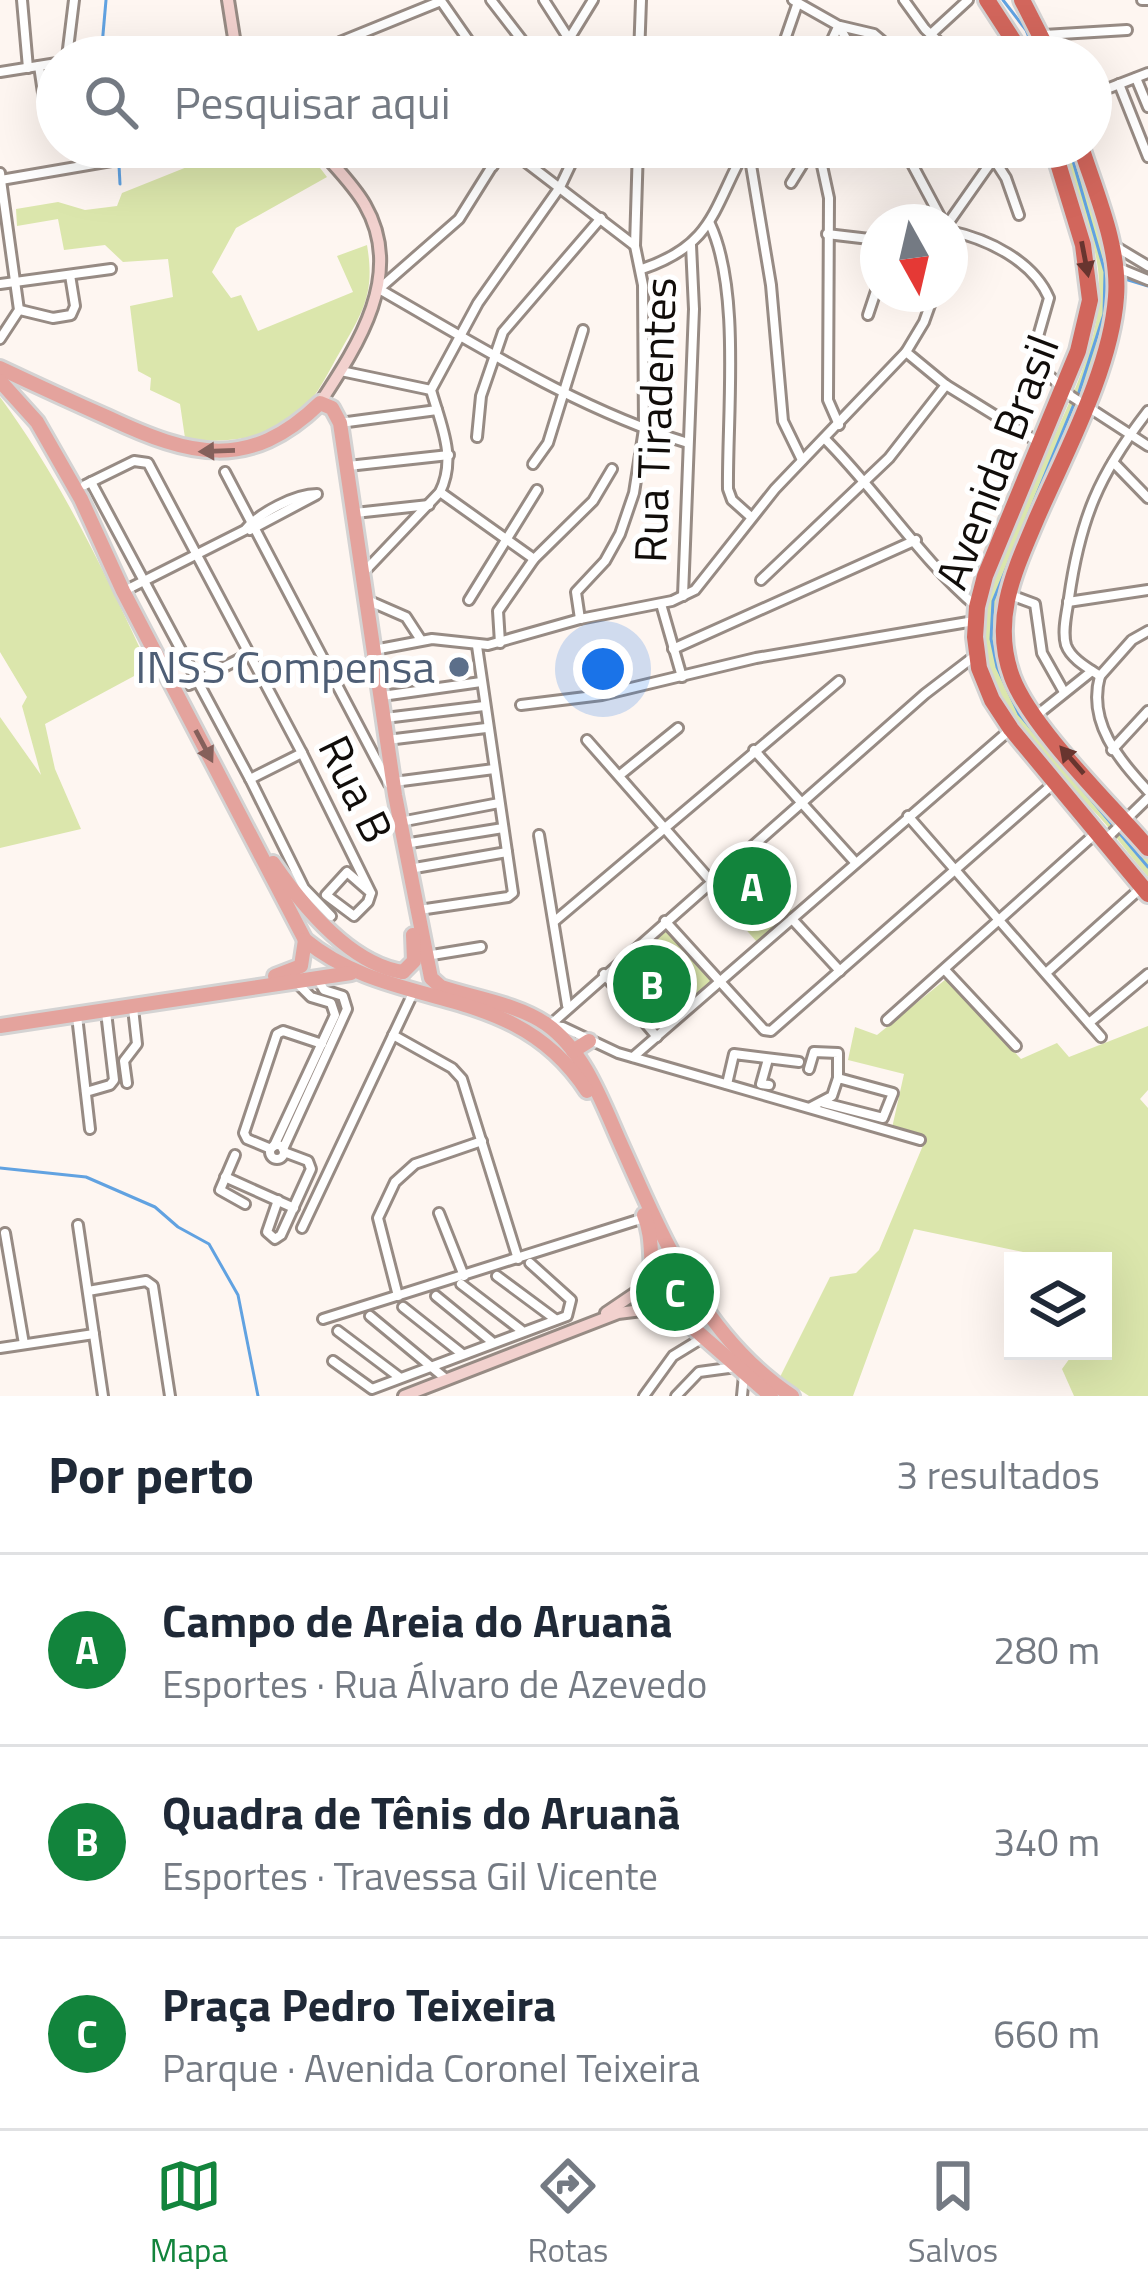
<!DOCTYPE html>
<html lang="pt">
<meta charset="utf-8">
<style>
:root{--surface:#fff;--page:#f2f2f3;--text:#1f2937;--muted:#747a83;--line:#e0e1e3;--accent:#12843c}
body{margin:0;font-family:"Titillium Web",sans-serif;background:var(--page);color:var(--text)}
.controls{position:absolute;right:36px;bottom:36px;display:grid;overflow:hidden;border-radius:0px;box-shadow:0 12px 48px #0002}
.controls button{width:108px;height:108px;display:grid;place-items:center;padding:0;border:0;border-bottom:3px solid var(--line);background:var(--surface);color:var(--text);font:60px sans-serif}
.compass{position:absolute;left:860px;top:204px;width:108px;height:108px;border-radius:50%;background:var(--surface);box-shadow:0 12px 48px #0002;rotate:172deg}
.you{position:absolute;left:603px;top:669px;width:42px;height:42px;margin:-30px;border:9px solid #fff;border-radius:50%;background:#1a73e8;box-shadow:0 0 0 18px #1a73e833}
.badge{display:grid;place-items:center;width:78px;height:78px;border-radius:50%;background:var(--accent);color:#fff;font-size:39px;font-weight:700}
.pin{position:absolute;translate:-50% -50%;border:6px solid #fff;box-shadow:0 3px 12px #0006}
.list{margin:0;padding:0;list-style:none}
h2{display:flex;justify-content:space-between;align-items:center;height:156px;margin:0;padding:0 48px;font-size:51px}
h2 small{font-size:39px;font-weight:400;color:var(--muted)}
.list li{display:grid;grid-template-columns:78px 1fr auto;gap:36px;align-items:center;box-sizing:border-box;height:192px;padding:0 48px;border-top:3px solid var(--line)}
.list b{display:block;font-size:45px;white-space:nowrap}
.list p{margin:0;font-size:39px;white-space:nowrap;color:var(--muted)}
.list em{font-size:39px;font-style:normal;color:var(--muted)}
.icon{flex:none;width:66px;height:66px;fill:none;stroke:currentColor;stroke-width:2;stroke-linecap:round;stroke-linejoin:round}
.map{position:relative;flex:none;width:1148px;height:1396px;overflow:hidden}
.search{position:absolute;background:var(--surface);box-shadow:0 12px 48px #0002;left:36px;right:36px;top:36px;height:132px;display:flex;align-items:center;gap:30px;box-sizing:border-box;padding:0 42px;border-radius:66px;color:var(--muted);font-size:45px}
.sheet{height:732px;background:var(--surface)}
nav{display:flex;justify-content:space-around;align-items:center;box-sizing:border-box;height:168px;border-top:3px solid var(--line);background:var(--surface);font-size:33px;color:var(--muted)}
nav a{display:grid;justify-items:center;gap:6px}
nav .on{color:var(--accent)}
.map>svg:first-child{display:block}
.green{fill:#dbe6ac}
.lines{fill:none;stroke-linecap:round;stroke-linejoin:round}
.stream{stroke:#61a2e1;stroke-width:3}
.street-casing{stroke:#978b84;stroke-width:14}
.secondary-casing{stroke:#978b84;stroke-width:16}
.primary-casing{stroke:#d4d3d3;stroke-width:20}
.highway-casing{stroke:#d4d3d3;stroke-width:22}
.street{stroke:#fff;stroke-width:8}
.secondary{stroke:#f2d1ce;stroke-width:10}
.primary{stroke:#e4a39d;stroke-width:14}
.highway{stroke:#d2665c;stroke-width:16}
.oneway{fill:#68352f}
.oneway2{fill:#85605b}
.service-dot{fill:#5c6f8a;stroke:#fff;stroke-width:4.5}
.labels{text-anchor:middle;stroke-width:10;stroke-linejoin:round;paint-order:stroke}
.street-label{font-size:45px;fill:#110d0a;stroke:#fff}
.service-label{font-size:45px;fill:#4e5e75;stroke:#fff;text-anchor:end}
</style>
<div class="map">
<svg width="1148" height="1396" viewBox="0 0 1148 1396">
<rect width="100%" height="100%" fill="#fef6f1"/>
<g class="green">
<path d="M237,147H304L327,177L236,228L212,272L231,298L241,295L258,331L353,292L337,256L367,245C375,292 364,310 341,350C329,370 318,396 300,412C270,439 223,445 185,438L180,404L150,390L151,378L138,371L130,306L173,297L168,259L123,262L105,245L64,250L58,219L17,226L16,209L58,202L85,210L117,206L122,193Z"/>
<path d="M1061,147H1078L1110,256L1112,321L1002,605L1017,694L1148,853V877C1134,860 1121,844 1108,827C1068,780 1011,737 990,677C953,570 1094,412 1099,297C1102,247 1076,194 1061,147Z"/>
<path d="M0,397C61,480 107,576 149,668L45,724L55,769L81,829L0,848V717L41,775L22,706L27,697L0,652Z"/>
<path d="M745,859L793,912L757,942L709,888Z"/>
<path d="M664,926L716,982L657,1033L608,974Z"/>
<path d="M946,979L1021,1059L1057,1043L1069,1057L1148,1026V1090L1140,1099L1148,1108V1396H1074L1062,1369L1075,1351H1103V1261H1065L914,1229L853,1396H809L780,1377L830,1277L856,1273L879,1250L924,1143L892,1128L904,1074L848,1060L855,1027L877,1035Z"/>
</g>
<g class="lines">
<g class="stream">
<path d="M1003,0L1026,30L1037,57"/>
<path d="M101,57L106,0"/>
<path d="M118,147L120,184"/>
<path d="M1069,147L1105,272L1104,314L1078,395"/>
<path d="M1125,279L1148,286"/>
<path d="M1074,404L993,601L991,639L997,667L1019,714L1148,867"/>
<path d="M0,1168L86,1177L155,1207L178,1227L209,1244L238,1295L258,1396"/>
</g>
<g class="street-casing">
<g id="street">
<path d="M22,0L28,68"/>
<path d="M491,0L535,57"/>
<path d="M544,0L569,39"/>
<path d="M793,0L839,26L856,57"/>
<path d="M904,0L925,29L955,57"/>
<path d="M1142,0H1147"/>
<path d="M840,26L874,34L901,57"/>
<path d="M931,34L968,0"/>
<path d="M1044,35L1127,30"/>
<path d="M340,42L441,1L480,57"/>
<path d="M639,47L666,49"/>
<path d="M67,57L74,0"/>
<path d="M558,57L593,0"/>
<path d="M639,57L641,0"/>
<path d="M779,57L797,5"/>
<path d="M824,57L838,27"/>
<path d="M39,66L46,113"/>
<path d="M0,72L57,63"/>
<path d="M1136,78L1148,107"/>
<path d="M1119,84L1148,157"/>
<path d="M1091,95L1148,73"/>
<path d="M478,147L493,166"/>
<path d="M504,147L459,219L379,289C477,345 579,410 688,443"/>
<path d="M506,147L634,245"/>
<path d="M748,147L771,285L783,421L802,460"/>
<path d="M818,147L829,198L828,400L839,425"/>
<path d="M903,147L943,222"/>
<path d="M986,147L1006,178L1019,215"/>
<path d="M0,173L19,310L0,339"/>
<path d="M1,180L123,159L158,147"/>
<path d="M791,183L804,162L818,151"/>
<path d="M949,222L994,158"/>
<path d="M710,224C741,290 727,415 728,489L732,500L751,517"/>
<path d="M950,231C988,239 1033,261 1049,298L1035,347V362L1071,396L1148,446"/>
<path d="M827,234L878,240"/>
<path d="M1113,245L1148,266"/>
<path d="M1116,267L1148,280"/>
<path d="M642,269C714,245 713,208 746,148"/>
<path d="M0,284L111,269"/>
<path d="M20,310L53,318L71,315L75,306L70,275"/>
<path d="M868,315L878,285"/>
<path d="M906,352L946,385L1038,442"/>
<path d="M341,371L431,390"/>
<path d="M340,423L437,410"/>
<path d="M477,437L481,396L503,332L601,218"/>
<path d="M825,439C878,492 922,561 977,607"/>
<path d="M1113,462L1148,498"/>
<path d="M533,464L548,443L583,330"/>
<path d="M348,466L449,455"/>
<path d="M225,472L389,784"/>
<path d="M91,482L250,779L304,888L331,916"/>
<path d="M85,485L134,461L148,463L302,753L371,893L368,902L354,916L326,895L347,872L371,893"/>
<path d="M440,492L534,559"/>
<path d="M355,513L429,505"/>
<path d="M250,530L316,495"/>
<path d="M364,572L440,492C457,458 441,425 431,390L478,303L560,187L579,147"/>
<path d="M761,580L889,458L946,385"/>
<path d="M128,589L245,530C259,513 295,494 317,494"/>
<path d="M1008,594L1035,604L1042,653L1064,692"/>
<path d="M683,596L694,309L691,245"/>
<path d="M367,600L406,617L421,640"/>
<path d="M469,600L537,490"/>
<path d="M1068,602L1148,590"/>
<path d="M661,604L682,677"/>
<path d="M580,619L576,592L605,561L620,534L634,493L644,429L643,285L635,246L638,147"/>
<path d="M500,643L498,611L534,559L593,501L612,469"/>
<path d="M673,649L916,540"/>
<path d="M374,650L432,639L488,645L580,619L672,601L695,590L775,489L906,352L924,322L934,294"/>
<path d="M1100,676C1088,668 1071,659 1066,645C1062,631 1067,612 1069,598C1080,519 1099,474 1148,411"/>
<path d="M1100,676C1087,723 1119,759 1148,791"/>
<path d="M1100,676L1132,640L1148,631"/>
<path d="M189,685L249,654"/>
<path d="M382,696L481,682"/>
<path d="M521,705L602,695L756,658L974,621"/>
<path d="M1037,715L1092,671"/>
<path d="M385,718L484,706"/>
<path d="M387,740L486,728"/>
<path d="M587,740L711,881"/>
<path d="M754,750L855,862"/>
<path d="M1112,750L1148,711"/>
<path d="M620,775L678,728"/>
<path d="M250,779L302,753"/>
<path d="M394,782L494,769"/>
<path d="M908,816L1101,1037"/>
<path d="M400,822L499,803"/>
<path d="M539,835L567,1005"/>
<path d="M1106,839L1148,798"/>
<path d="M404,844L503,828"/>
<path d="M409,869L507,852"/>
<path d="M419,910L508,897L513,893L477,646"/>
<path d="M792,919L840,971"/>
<path d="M556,920L839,681"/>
<path d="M665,921L764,1030L771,1031L1053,784"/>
<path d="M426,956L481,947"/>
<path d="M945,970L1016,1046"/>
<path d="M1046,973L1141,888"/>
<path d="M604,974L657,1037"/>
<path d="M77,1016L90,1129"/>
<path d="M887,1020L1096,833"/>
<path d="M1089,1023L1148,974"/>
<path d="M550,1025L925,694L976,655"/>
<path d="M550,1026L563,1027L618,1053L920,1140"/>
<path d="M393,1035L452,1068L462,1079L518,1259"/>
<path d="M633,1057L1011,729"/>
<path d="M768,1059L761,1084L769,1085"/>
<path d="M809,1069L814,1052L838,1053V1078"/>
<path d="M127,1083L124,1061L137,1044L133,1008"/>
<path d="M727,1084L734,1054L799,1062"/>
<path d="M86,1092L110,1085L114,1080L106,1012"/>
<path d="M811,1107L832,1096L838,1078L893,1093L883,1118L824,1103"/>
<circle cx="277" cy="1152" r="7"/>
<path d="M274,1146L335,1015L331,1003L311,997L296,982"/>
<path d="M271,1149L247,1139L244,1133L277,1034L283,1031L322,1044"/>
<path d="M283,1149L347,1009L343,996L324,990L317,978"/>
<path d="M235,1155L220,1190L245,1204"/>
<path d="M225,1177L294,1208"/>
<path d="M278,1200L267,1232L275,1239L281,1235L311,1169L308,1161L284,1152"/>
<path d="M439,1213L464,1276"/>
<path d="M78,1225L103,1396"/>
<path d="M302,1228L414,991"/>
<path d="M5,1233L24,1344"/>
<path d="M497,1276L555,1319"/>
<path d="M461,1284L521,1330"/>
<path d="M88,1291L146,1281L153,1286L170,1396"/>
<path d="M398,1296L378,1218L395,1182L415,1164L482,1141"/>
<path d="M436,1296L491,1341"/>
<path d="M403,1307L461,1353"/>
<path d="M370,1316L446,1379"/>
<path d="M323,1319L644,1218"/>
<path d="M338,1331L399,1377"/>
<path d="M0,1348L94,1334"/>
<path d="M333,1361L372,1389L567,1316L571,1300L530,1263"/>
<path d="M644,1396L673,1356L704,1337"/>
<path d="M676,1396L699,1372L736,1367"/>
<path d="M742,1396L744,1375"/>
</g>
</g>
<g class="secondary-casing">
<g id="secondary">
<path d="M228,0L234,38L243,57"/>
<path d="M318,147C333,165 353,184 365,205C405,274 358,345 320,403"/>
<path d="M606,1313L637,1292L658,1261L677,1262"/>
<path d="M404,1396L618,1313L642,1310L676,1315"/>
</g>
</g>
<g class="primary-casing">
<g id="primary">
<path d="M0,368C36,385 73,402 109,418C190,456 249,472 320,403L332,408L340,423L395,795L431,978L441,987C474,998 517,1004 546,1024C583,1050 601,1099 619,1140C662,1235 701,1336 792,1396"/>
<path d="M0,381L37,422L81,499L123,591L305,940C395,1014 514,979 587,1091"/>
<path d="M273,863C302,905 349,964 403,972"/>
<path d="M403,972L414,961L413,935"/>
<path d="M275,976L301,966L305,940"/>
<path d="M0,1026L351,973"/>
<path d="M573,1051L589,1041"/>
<path d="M644,1215C656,1243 646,1271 660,1299L771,1396"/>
</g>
</g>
<g class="highway-casing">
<g id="highway">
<path d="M987,0L1024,57"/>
<path d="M1022,0L1051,57"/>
<path d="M1053,147L1083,245L1090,300L1078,351L985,576L977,607L975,637L979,668L992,700L1011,729L1148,894"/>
<path d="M1081,147C1096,194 1120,248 1116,297C1111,369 1065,453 1036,520C1014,572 991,620 1012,677C1031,728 1111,805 1148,848"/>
</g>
</g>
<use href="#street" class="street"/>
<use href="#secondary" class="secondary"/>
<use href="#primary" class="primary"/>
<use href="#highway" class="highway"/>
</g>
<defs><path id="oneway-solid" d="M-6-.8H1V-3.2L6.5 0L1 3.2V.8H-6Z" transform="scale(3)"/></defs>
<g class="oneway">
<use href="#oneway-solid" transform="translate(1085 259) rotate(79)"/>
<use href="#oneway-solid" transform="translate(1072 760) rotate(-131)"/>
</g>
<g class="oneway2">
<use href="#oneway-solid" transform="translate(217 451) rotate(178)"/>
<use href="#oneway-solid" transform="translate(204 746) rotate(62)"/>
</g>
<circle class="service-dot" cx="459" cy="667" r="12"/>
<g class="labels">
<g class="street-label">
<text transform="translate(655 420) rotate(-88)" y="16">Rua Tiradentes</text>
<text transform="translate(997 462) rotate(-69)" y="16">Avenida Brasil</text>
<text transform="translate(356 789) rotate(64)" y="16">Rua B</text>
</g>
<g class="service-label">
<text x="435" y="683">INSS Compensa</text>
</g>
</g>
</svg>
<div class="controls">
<button><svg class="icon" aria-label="layers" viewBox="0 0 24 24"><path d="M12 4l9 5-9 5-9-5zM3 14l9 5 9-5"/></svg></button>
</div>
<svg class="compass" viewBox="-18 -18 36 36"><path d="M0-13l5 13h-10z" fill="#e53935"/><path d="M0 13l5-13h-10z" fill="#747a83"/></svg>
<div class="you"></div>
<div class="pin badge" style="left:752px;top:886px">A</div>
<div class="pin badge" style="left:652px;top:984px">B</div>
<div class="pin badge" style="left:675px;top:1292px">C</div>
<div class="search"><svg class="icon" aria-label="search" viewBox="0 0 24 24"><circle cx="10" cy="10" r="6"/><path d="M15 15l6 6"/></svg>Pesquisar aqui</div>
</div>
<section class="sheet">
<h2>Por perto<small>3 resultados</small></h2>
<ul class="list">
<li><span class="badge">A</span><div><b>Campo de Areia do Aruanã</b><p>Esportes · Rua Álvaro de Azevedo</p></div><em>280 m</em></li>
<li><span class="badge">B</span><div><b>Quadra de Tênis do Aruanã</b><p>Esportes · Travessa Gil Vicente</p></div><em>340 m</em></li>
<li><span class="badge">C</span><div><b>Praça Pedro Teixeira</b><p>Parque · Avenida Coronel Teixeira</p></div><em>660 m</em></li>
</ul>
</section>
<nav>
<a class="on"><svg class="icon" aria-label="map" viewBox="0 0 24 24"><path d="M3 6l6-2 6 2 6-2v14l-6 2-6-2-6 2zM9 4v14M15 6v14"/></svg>Mapa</a>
<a><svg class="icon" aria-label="directions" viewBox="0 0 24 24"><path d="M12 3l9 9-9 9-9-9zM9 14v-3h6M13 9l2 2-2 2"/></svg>Rotas</a>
<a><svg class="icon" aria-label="saved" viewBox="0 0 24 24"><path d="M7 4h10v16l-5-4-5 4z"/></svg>Salvos</a>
</nav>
